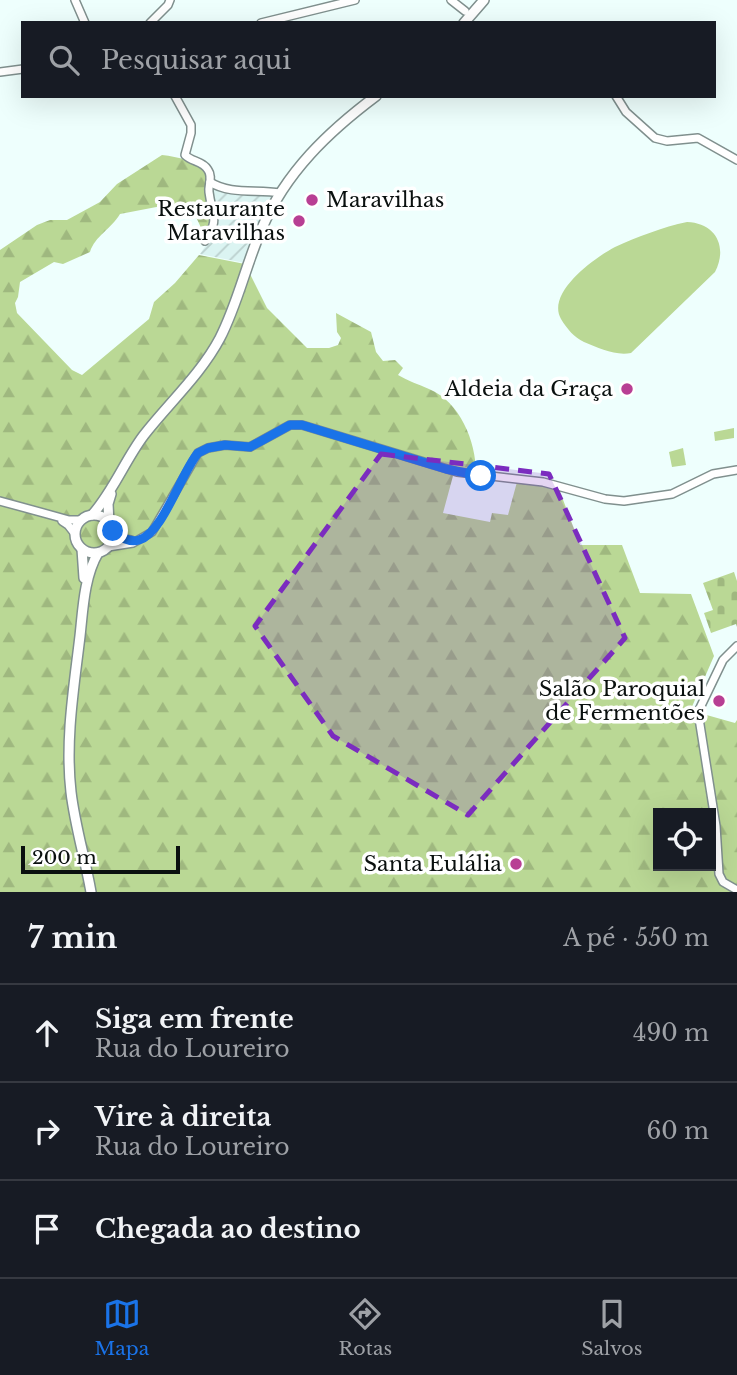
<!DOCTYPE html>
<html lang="pt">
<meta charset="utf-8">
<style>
:root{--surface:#171b24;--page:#20242c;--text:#f1f3f6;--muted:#9ea1a6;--line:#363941;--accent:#1a73e8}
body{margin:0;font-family:"Libre Baskerville",serif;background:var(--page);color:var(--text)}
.controls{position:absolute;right:21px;bottom:21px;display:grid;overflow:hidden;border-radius:0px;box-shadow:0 7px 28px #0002}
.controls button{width:63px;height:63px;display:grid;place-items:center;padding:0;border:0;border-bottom:2px solid var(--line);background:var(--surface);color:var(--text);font:35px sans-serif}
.scale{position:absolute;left:21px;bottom:18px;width:159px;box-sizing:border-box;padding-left:7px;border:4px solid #0a100f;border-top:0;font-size:19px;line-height:24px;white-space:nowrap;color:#0a100f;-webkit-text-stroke:5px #fff;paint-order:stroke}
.stop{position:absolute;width:21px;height:21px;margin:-16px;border:5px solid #1a73e8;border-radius:50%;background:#fff}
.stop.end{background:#1a73e8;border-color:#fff;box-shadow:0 2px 7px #0008}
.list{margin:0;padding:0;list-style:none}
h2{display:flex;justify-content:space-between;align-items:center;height:91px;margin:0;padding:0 28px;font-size:30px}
h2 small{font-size:23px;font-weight:400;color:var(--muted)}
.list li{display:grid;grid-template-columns:46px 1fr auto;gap:21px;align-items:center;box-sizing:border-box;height:98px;padding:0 28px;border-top:2px solid var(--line)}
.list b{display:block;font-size:26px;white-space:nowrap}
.list p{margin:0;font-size:23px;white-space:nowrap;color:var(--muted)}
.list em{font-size:23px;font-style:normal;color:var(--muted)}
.icon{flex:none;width:38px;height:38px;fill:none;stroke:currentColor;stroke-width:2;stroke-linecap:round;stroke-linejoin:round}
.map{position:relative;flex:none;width:737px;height:892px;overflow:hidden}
.search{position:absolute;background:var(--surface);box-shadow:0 7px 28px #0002;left:21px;right:21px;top:21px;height:77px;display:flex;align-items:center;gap:18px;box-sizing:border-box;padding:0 24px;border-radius:0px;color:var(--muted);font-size:26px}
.sheet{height:385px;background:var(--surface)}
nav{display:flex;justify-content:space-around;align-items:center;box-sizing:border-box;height:98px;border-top:2px solid var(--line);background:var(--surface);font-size:19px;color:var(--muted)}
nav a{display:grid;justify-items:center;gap:4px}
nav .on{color:var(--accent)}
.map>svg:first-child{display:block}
.industrial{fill:url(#industrial-furrows)}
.forest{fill:url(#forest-firs);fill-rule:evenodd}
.cemetery{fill:url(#cemetery-stones)}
.pitch{fill:#bad895}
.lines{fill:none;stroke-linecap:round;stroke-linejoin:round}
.minor-casing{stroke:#80908e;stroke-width:10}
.major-casing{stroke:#80908e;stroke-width:12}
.minor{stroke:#fff;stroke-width:7}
.major{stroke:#fff;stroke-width:9}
.route{stroke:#1a73e8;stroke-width:9}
.marked{fill:#7b2cbf;fill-opacity:0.2;stroke:#7b2cbf;stroke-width:5;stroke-dasharray:14 9;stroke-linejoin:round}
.poi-dot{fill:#b83f94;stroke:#fff;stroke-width:2.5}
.labels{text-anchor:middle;stroke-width:7;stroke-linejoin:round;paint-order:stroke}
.poi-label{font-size:21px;fill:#0a100f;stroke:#fff;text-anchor:end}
</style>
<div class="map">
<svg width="737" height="892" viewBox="0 0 737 892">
<defs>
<pattern id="industrial-furrows" width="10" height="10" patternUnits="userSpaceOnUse" patternTransform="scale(1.75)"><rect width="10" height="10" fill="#dbf4f2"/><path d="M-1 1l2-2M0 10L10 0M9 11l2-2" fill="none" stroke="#bbd0ce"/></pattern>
<pattern id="forest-firs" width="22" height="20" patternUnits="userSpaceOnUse" patternTransform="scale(1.75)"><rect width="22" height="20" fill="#bad895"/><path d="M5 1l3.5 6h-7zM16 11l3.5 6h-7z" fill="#9fb87f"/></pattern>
<pattern id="cemetery-stones" width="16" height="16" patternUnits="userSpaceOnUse" patternTransform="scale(1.75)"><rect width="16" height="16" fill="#bad895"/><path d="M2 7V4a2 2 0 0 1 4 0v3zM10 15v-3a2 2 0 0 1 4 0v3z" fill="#9fb87f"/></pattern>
</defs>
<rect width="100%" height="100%" fill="#eefffd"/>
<path class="industrial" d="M210,183L216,187L277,192L267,202L245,263L200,254L216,230L219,222Z"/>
<path class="forest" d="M162,155C179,157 194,161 208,172L214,222L207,234L203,232L196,217L182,205L172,204L120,214C111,229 95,236 90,252L63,264L54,262L20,282L18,297L15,303L17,313L72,370L82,375L149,319L154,302L175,283L199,255L245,264L267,308L307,348H329L338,345L341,338L337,332L336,313L371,332L376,352L383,361L395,360L403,368L398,375C408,381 418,384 429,389C460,402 476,441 476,473L453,476L443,513L490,522L492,513L508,515L517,482L559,489L580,545H622L640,593L691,594L714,656L691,709L692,720L703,714L735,723L737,720V892H0V250L37,225L50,220H67L100,202L117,184ZM658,813H711V866H658Z"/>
<path class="cemetery" d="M734,572L737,581V627L736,624L711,633L704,613L713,610L703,583Z"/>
<g class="pitch">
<path d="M687,222C716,223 728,247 715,272L631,353C615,356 599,348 584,342C574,337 567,329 561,319C546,293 594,258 615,247C637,237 663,227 687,222Z"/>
<path d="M734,428V438L715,441L714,432Z"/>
<path d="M683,448L686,465L672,467L669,452Z"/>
</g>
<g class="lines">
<g class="minor-casing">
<g id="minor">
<path d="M75,0L85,23"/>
<path d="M451,0L465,11"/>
<path d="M150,23L168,5L170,0"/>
<path d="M261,23L355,0"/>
<path d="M0,72L23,69"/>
<path d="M175,96L191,125V133L185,155C192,162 203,161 208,170C213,177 208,185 209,192C212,216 220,219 205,241"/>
<path d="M616,96L626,112L655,138L667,141L698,138L737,160"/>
<path d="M210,182C230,195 257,189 280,193"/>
<path d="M0,501L69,520H81"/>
<path d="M62,521L68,525L75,534"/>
<path d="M113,531L123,539L131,540"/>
<path d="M108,547L133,543L152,532L198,453L208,448L225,445L250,447L290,425H302L457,472L543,482L605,499L624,501L672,494L713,474L737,470"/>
<path d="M737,646L723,660L698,712L716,826L719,874L723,882L737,890"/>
</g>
</g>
<g class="major-casing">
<g id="major">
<path d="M464,23L484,0"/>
<path d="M92,515C113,492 125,460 144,435C169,403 201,374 220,338C238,303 246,264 262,228C286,172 328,132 376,96"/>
<circle cx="94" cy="534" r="19"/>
<path d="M109,523L108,504L111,494"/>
<path d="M82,549L84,578"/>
<path d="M91,892C85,858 75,826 71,792C65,740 74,687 80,636C83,609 84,577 98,553"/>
</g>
</g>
<use href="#minor" class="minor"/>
<use href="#major" class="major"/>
</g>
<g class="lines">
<path class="route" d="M113,531C120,537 129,543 139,540C163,533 181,473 198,453L208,448L225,445L250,447L290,425H302L446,469L481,476"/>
</g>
<path class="marked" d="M381,454L549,474L625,638L468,815L333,736L255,626Z"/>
<g class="poi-dot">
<circle cx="312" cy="200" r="7"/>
<circle cx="299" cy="221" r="7"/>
<circle cx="627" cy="389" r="7"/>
<circle cx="719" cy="701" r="7"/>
<circle cx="516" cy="864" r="7"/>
</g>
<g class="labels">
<g class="poi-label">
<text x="326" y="207" text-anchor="start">Maravilhas</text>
<text x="285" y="216">Restaurante<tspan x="285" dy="24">Maravilhas</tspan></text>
<text x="613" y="396">Aldeia da Graça</text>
<text x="705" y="696">Salão Paroquial<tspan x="705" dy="24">de Fermentões</tspan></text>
<text x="502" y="871">Santa Eulália</text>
</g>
</g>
</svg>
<div class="controls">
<button><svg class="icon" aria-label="locate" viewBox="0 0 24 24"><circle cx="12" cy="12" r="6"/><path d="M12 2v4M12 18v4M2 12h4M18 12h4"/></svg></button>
</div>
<div class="scale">200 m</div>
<div class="stop" style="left:481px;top:476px"></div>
<div class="stop end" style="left:113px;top:531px"></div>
<div class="search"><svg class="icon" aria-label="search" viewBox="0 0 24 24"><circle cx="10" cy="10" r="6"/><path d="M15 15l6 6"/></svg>Pesquisar aqui</div>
</div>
<section class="sheet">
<h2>7 min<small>A pé · 550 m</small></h2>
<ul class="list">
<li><svg class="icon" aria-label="ahead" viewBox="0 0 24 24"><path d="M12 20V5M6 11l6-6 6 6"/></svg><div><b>Siga em frente</b><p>Rua do Loureiro</p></div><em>490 m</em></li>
<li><svg class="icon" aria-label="right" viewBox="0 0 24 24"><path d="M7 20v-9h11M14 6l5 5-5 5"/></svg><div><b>Vire à direita</b><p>Rua do Loureiro</p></div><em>60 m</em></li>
<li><svg class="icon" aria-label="arrive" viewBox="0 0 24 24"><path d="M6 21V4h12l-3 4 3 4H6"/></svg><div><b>Chegada ao destino</b></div></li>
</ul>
</section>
<nav>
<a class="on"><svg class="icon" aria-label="map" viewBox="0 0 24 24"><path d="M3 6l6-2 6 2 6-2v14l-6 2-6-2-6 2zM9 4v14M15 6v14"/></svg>Mapa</a>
<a><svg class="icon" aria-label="directions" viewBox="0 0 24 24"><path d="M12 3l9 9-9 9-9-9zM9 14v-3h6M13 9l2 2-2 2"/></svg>Rotas</a>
<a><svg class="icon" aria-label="saved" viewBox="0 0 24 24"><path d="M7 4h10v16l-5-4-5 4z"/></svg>Salvos</a>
</nav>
